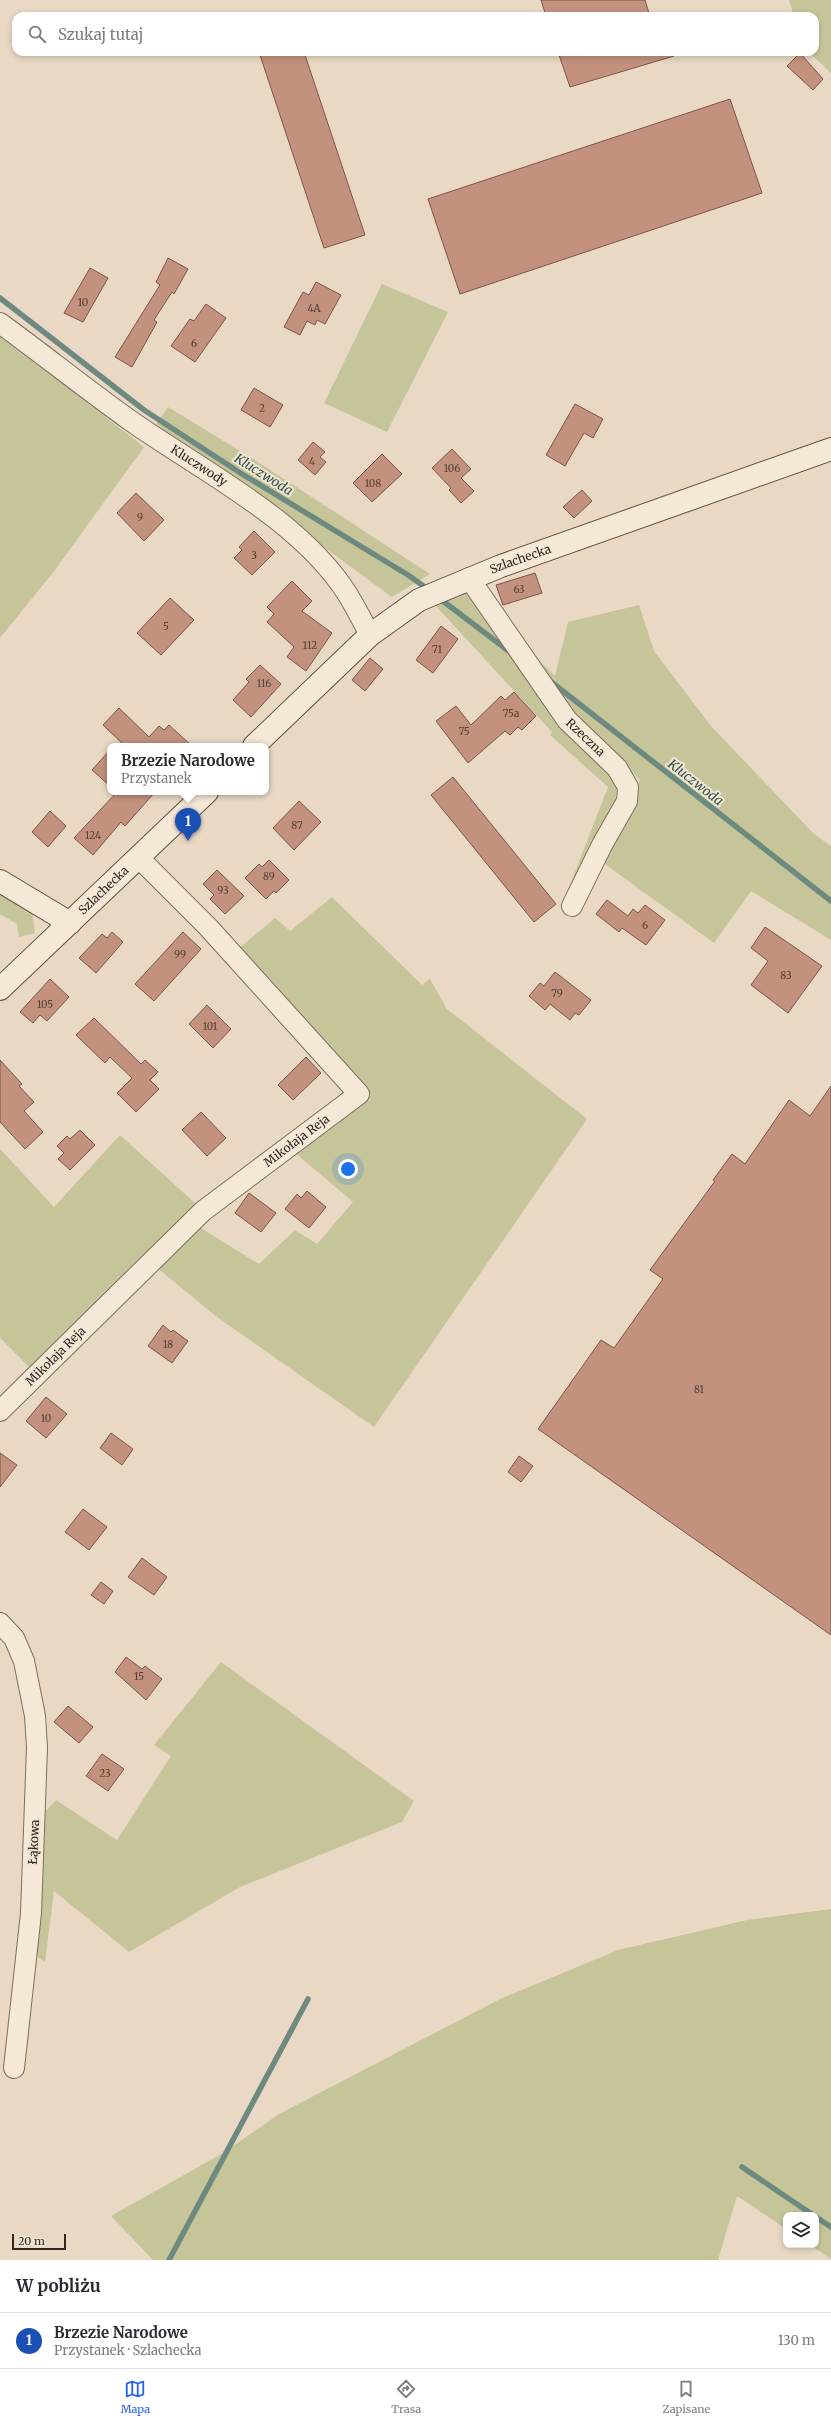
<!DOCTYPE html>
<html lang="pl">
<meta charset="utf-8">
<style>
:root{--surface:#fff;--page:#f7f7f7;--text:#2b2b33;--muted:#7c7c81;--line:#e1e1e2;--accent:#2563eb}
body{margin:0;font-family:Merriweather,serif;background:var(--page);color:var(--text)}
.controls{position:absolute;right:12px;bottom:12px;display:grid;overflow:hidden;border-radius:8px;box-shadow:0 2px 6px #0003}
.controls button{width:36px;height:36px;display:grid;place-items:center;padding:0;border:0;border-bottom:1px solid var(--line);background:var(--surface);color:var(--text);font:20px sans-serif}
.scale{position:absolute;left:12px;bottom:10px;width:54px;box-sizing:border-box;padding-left:4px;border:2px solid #33261f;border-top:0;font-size:11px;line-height:14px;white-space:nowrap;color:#33261f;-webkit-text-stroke:3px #f1e5d3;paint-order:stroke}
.you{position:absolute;left:348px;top:1169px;width:14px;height:14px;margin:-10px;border:3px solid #fff;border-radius:50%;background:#1a73e8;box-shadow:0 0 0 6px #1a73e833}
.badge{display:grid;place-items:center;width:26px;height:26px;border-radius:50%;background:var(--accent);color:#fff;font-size:13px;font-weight:700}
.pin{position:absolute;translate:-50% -33px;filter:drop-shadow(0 1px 2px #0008)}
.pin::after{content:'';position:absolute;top:21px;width:14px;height:12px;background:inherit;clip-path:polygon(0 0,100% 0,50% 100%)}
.popup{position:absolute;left:107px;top:743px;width:162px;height:52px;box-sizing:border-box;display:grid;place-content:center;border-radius:8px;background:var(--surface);filter:drop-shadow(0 1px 3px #0005);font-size:13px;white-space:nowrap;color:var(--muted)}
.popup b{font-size:15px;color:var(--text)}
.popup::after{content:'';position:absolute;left:50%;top:100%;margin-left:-8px;border:8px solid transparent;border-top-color:var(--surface)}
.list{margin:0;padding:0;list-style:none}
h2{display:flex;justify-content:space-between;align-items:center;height:52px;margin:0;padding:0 16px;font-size:17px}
h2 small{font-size:13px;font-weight:400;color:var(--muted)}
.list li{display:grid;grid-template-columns:26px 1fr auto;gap:12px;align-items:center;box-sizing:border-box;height:56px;padding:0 16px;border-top:1px solid var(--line)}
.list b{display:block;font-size:15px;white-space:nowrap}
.list p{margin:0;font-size:13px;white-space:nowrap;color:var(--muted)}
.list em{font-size:13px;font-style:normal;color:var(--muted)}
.icon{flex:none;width:22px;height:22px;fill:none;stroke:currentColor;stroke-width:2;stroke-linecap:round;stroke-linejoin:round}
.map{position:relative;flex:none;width:831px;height:2260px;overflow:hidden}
.search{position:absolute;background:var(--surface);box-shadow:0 2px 6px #0003;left:12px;right:12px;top:12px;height:44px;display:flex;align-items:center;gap:10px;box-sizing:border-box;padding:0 14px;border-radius:12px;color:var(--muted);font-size:15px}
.sheet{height:108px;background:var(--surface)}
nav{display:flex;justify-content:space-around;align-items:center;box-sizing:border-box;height:56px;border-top:1px solid var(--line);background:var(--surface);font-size:11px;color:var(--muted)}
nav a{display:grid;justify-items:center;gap:2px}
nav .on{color:var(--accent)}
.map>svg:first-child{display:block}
.green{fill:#c6c59a}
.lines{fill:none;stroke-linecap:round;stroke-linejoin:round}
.stream{stroke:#6e897f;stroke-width:5.5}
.building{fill:#c3927e;stroke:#7e5545}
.street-casing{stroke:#816c5d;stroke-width:22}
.secondary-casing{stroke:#634d40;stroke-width:24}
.street{stroke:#f5e8d7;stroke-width:20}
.secondary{stroke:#f5e8d7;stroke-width:22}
.labels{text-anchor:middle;stroke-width:4;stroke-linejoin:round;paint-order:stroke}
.number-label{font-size:10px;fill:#574137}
.street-label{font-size:12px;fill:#33261f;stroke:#f1e5d3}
.water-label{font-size:13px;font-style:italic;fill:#30514b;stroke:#f1e5d3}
</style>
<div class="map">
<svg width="831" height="2260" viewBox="0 0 831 2260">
<rect width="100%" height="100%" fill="#e9d9c4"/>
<g class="green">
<path d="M789,0H831V73L809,52H815V16H794Z"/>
<path d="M382,284L448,312L387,432L324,403Z"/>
<path d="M0,335L144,447L55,570L0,638Z"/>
<path d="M168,407L258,462L430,574L392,597L156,424Z"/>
<path d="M469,591L617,781L615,806L563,903L608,787L550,735L552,732L435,605Z"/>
<path d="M639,605L654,651L711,726L814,834L831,846V940L751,891L714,943L602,862L640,780L562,702L531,653L555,676L568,622Z"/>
<path d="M0,892L32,910L35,933L19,937L17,924L0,914Z"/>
<path d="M332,897L422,985L430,979L447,1009L587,1119L374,1427L217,1317L156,1267L196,1225L259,1264L295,1230L317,1244L353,1202L294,1152L364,1095L237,950L275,918L290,931Z"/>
<path d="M120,1135L196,1204L33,1371L0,1338V1149L54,1207Z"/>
<path d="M221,1662L414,1801L402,1822L240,1887L129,1952L54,1891L45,1962L32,1953L42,1815L56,1800L117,1840L171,1756L154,1745Z"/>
<path d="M831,1909V2259L810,2245H816V2215H786V2229L737,2196L718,2260H153L111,2216L223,2153L279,2114L500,1999L618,1950L747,1920Z"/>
</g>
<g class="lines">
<g class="stream">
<path d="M0,298L144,410L242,474L408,575L429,590"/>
<path d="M439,598L510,652"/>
<path d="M550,681L831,901"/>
<path d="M742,2167L813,2215"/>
<path d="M816,2217L831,2227"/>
<path d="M169,2260L308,1999"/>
</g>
</g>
<g class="building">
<path d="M541,0H645L650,16H546Z"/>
<path d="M259,52H304L365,235L324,248Z"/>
<path d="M558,52H674V56L570,87Z"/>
<path d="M800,53L823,79L813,90L787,66Z"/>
<path d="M730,99L762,193L460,294L428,199Z"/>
<path d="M168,258L188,269L174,294L172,292L154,320L157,322L132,367L115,357L160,285L156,282Z"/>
<path d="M90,268L108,278L83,322L64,313Z"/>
<path d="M316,282L341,295L325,324L317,320L315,325L307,321L300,335L284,327L303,292L309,295Z"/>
<path d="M206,304L226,318L195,362L171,346L190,319L194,321Z"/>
<path d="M254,388L283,405L270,427L241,410Z"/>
<path d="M575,404L603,419L593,438L584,433L565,466L546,455Z"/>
<path d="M313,442L325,452L320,457L326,462L315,475L298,460Z"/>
<path d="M452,449L471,469L461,478L474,491L461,503L449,490L451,488L432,468Z"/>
<path d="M382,454L402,474L372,502L353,483Z"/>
<path d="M582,490L592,501L574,518L563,507Z"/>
<path d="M136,493L164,520L144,541L117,513Z"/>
<path d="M254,531L275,552L252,575L234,558L242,550L239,547Z"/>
<path d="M535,573L542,593L503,605L496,585Z"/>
<path d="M292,581L312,601L302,611L332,633L306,671L287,657L294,647L267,622L274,614L267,607Z"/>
<path d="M170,598L194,620L161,655L137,633Z"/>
<path d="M441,626L458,639L433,673L416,660Z"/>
<path d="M370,658L383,669L365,691L352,680Z"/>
<path d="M260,665L281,684L251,717L233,700L249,682L246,679Z"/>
<path d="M514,692L536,716L522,730L518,727L510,735L505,731L468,763L436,721L456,706L471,725L501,696L505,700Z"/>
<path d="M119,708L149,737L159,726L164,730L169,725L192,746H125L103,725Z"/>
<path d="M110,750V786L92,770Z"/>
<path d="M453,777L556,904L534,922L431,795Z"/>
<path d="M117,792H155L125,826L121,822L93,855L74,838Z"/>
<path d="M299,801L321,822L294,850L273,828Z"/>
<path d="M50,811L66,826L48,847L32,832Z"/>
<path d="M269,860L289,880L276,893L274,891L266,899L245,878L259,864L262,867Z"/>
<path d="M217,870L244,896L225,914L210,899L214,895L203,884Z"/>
<path d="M607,900L628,916L633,909L638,913L645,905L665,920L646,945L622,928L619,932L596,914Z"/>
<path d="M765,927L822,966L788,1013L751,985L768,961L751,948Z"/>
<path d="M112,932L123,942L96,973L79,958L102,934L107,938Z"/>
<path d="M183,932L201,949L154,1001L135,984Z"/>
<path d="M555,972L591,1000L579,1015L575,1013L570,1020L550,1004L545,1010L529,996L540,983L544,986Z"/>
<path d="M50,979L69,997L47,1021L40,1015L33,1023L20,1012Z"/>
<path d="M207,1005L231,1029L213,1048L189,1024Z"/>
<path d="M94,1018L141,1064L145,1060L158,1072L150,1080L159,1089L136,1112L117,1093L132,1078L110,1057L105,1063L76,1035Z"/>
<path d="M306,1057L321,1073L293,1100L278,1085Z"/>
<path d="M0,1060L22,1084L19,1086L34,1102L24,1111L43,1132L25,1149L0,1122Z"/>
<path d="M831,1086V1635L538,1429L601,1340L614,1348L663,1279L650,1270L715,1181L713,1180L732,1154L745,1164L789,1100L810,1116Z"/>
<path d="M201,1112L226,1138L207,1156L182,1130Z"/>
<path d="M80,1130L95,1145L70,1170L58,1159L64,1153L57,1146L67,1136L70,1139Z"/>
<path d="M307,1191L326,1207L309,1228L285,1209L297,1194L301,1198Z"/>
<path d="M249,1193L276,1213L261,1232L235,1213Z"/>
<path d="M163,1325L171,1332L173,1330L188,1341L172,1363L148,1346Z"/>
<path d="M46,1397L67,1414L46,1438L26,1421Z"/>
<path d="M111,1433L133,1449L122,1465L100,1448Z"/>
<path d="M0,1453L17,1465L0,1487Z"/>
<path d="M519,1456L533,1466L521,1482L508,1472Z"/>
<path d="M83,1509L107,1527L89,1550L65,1532Z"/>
<path d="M142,1558L167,1577L154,1595L128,1577Z"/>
<path d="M101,1582L113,1591L104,1604L91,1595Z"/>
<path d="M126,1657L142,1669L145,1666L162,1679L146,1700L115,1672Z"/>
<path d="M68,1706L93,1727L79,1743L54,1722Z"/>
<path d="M102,1754L124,1769L108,1791L86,1776Z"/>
</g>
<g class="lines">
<g class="street-casing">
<g id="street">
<path id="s1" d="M0,323C44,355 86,389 131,421C202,471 301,520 348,595C356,608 363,622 370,635"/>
<path id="s2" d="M469,578L567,720L617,768L628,787L627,801L602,845L572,906"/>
<path id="s3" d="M0,1411L203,1211L359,1094L208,927L138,857"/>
<path d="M0,1623L14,1638L24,1661L35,1716L37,1747L31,1913L14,2068"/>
</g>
</g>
<g class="secondary-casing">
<g id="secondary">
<path id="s4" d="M254,746L370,635L419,600L501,566L831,449"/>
<path d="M0,881L70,923"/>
<path id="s5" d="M0,989L207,792"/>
</g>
</g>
<use href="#street" class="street"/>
<use href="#secondary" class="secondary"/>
</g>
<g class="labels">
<g class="number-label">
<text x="83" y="306">10</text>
<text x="314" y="312">4A</text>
<text x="194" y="347">6</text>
<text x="262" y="412">2</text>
<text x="312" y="465">4</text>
<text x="452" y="472">106</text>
<text x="373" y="487">108</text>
<text x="140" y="521">9</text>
<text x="254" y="559">3</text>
<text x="519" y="593">63</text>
<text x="166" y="630">5</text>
<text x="310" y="649">112</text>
<text x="437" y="653">71</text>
<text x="264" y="687">116</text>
<text x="511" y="717">75a</text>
<text x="464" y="735">75</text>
<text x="297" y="829">87</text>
<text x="93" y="839">124</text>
<text x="269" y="880">89</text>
<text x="223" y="894">93</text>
<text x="645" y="929">6</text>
<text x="180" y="958">99</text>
<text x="786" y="979">83</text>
<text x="557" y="997">79</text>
<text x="45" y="1008">105</text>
<text x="210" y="1030">101</text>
<text x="168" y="1348">18</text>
<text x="699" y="1393">81</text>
<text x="46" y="1422">10</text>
<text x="139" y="1680">15</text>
<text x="105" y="1777">23</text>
</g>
<g class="street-label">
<text dy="4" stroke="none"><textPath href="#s1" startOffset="245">Kluczwody</textPath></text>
<text dy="4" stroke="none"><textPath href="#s4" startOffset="330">Szlachecka</textPath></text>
<text dy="4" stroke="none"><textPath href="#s2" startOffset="198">Rzeczna</textPath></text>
<text dy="4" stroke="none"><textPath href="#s5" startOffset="143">Szlachecka</textPath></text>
<text dy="4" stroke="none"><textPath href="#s3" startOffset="402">Mikołaja Reja</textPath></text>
<text dy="4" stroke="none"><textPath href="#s3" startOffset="78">Mikołaja Reja</textPath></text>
<text transform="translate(34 1842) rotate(-87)" y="4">Łąkowa</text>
</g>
<g class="water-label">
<text transform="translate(264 474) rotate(32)" y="5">Kluczwoda</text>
<text transform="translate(696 782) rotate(38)" y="5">Kluczwoda</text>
</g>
</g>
</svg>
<div class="controls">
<button><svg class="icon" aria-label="layers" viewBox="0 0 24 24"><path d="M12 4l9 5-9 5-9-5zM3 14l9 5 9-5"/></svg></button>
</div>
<div class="scale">20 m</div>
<div class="you"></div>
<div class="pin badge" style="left:188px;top:841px;background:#1a4fb4">1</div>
<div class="popup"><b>Brzezie Narodowe</b>Przystanek</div>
<div class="search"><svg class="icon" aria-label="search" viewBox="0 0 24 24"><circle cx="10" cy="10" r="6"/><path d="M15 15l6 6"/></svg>Szukaj tutaj</div>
</div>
<section class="sheet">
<h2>W pobliżu<small></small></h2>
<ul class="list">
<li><span class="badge" style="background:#1a4fb4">1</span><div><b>Brzezie Narodowe</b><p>Przystanek · Szlachecka</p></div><em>130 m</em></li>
</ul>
</section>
<nav>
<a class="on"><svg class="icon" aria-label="map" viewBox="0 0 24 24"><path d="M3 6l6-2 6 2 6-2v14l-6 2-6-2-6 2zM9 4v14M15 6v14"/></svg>Mapa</a>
<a><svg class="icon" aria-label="directions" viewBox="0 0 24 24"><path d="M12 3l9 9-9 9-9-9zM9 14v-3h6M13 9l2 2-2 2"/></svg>Trasa</a>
<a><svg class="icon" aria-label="saved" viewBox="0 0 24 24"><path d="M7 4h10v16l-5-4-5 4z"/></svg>Zapisane</a>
</nav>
